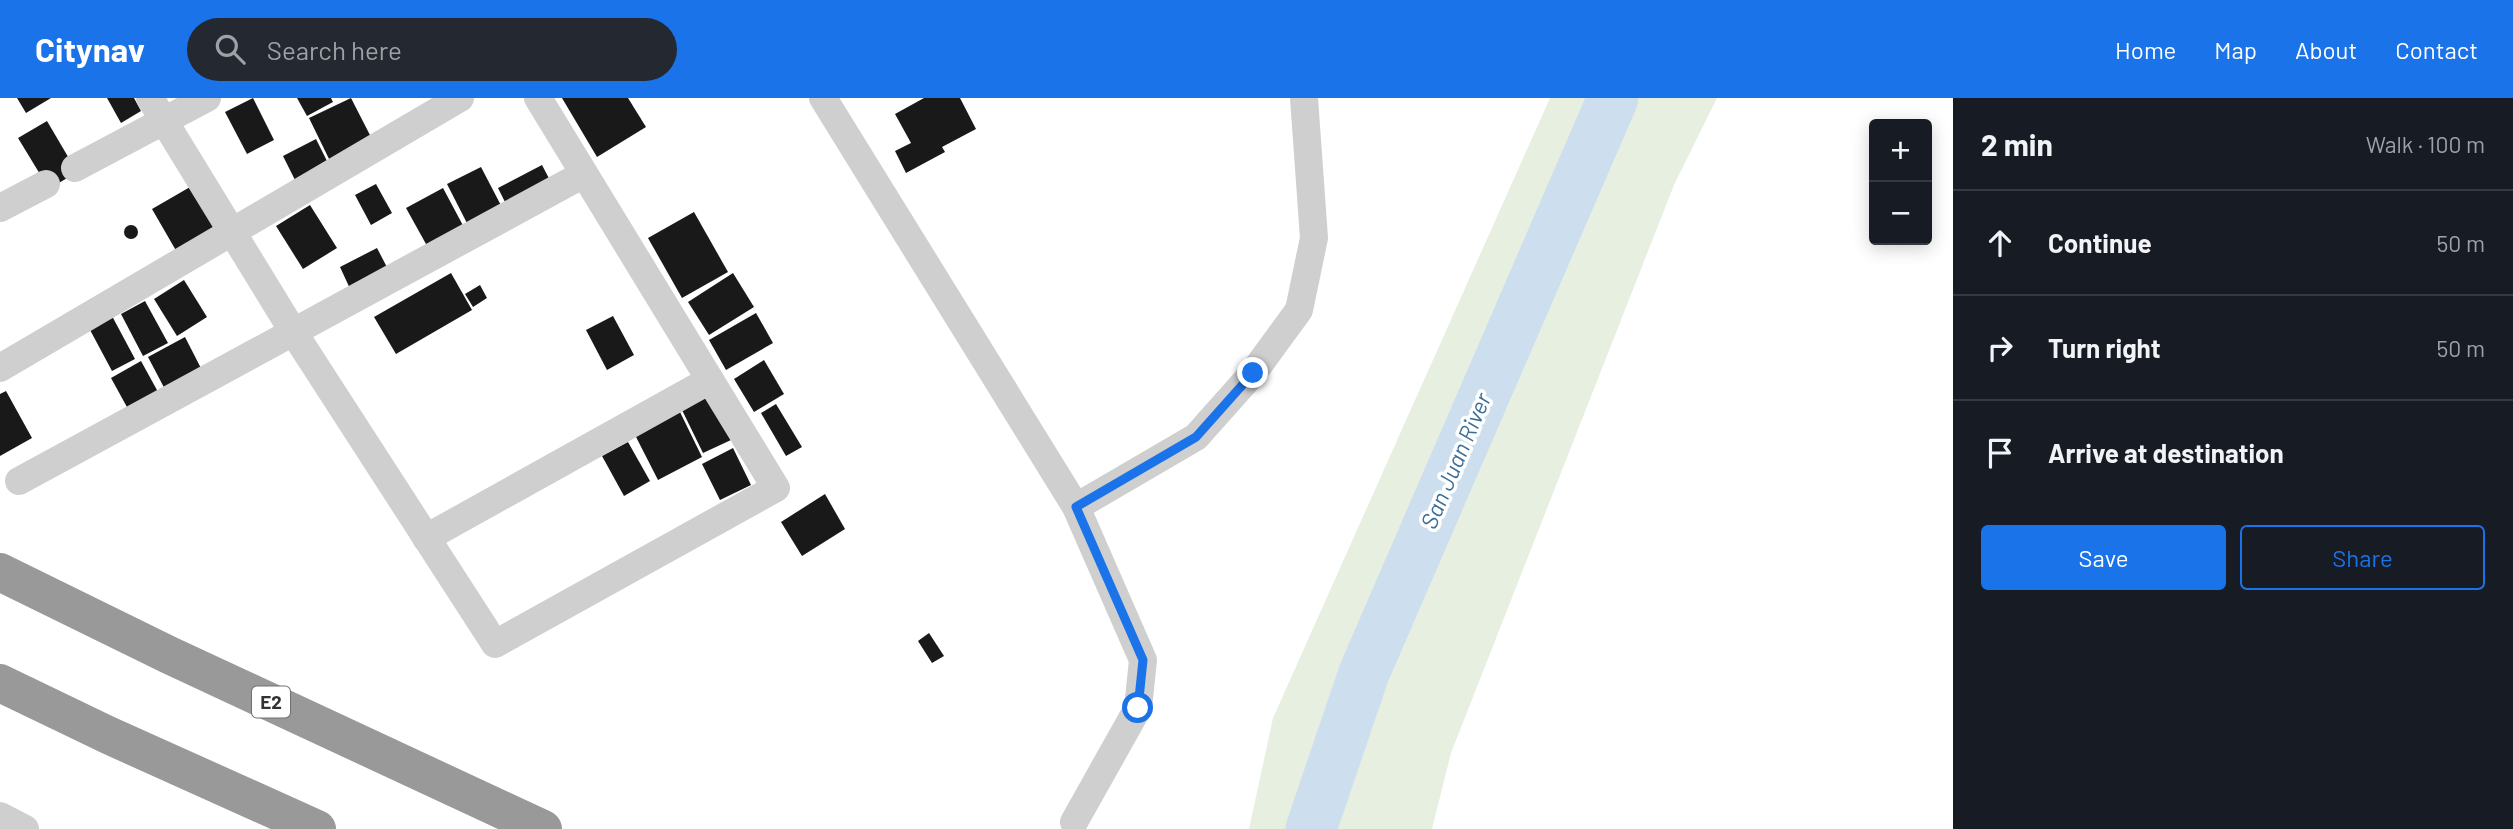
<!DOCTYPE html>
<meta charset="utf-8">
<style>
:root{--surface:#171b24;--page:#242831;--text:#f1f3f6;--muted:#9ea1a6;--line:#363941;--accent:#1a73e8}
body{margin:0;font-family:Barlow,sans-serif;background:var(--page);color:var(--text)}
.controls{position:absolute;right:21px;top:21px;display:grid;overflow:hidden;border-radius:7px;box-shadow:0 4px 18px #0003}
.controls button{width:63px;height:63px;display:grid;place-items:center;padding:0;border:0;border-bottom:2px solid var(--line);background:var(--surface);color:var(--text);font:35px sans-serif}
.stop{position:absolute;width:21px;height:21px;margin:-16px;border:5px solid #1a73e8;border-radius:50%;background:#fff}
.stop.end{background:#1a73e8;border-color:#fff;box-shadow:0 2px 7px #0008}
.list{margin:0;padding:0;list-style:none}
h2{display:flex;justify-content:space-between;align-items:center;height:91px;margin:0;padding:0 28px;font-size:30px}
h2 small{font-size:23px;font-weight:400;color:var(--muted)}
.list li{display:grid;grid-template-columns:46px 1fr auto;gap:21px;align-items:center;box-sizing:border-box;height:105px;padding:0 28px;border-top:2px solid var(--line)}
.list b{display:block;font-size:26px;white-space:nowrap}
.list em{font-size:23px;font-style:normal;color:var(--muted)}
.actions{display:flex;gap:14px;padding:21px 28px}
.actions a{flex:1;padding:16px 0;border:2px solid var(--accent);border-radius:7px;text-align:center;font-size:24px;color:var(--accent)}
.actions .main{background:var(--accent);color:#fff}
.icon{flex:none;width:38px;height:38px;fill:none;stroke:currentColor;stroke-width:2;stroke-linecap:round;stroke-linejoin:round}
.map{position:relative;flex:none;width:1953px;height:731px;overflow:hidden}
header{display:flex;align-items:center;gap:42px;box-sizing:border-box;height:98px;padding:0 35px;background:var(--accent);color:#fff}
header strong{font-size:33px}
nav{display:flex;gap:38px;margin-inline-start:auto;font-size:24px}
.search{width:490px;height:63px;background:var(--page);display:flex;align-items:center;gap:18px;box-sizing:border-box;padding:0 24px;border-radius:38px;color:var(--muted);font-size:26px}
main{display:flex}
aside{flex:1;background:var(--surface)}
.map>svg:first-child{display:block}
.green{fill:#e7efe1}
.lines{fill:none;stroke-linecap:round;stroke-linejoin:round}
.river{stroke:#cddfee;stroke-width:51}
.building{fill:#191919}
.minor{stroke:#cfcfcf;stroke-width:28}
.motorway{stroke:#999;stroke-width:38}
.route{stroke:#1a73e8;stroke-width:9}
.labels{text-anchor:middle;stroke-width:7;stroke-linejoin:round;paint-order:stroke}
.shield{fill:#fff;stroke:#707070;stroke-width:2}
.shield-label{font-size:19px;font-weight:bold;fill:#323232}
.water-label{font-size:23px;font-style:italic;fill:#3c6f98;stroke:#fff}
</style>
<header>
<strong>Citynav</strong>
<div class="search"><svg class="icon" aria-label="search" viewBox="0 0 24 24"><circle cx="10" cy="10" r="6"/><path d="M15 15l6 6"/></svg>Search here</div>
<nav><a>Home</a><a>Map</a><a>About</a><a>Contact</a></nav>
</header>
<main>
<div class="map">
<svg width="1953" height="731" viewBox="0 0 1953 731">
<rect width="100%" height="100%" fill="#fff"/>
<path class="green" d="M1550,0H1717L1674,87L1451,655L1432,731H1249L1273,620Z"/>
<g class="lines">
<path class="river" d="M1311,731L1364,575L1613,0"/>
</g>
<g class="building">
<path d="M17,0H51L26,15Z"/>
<path d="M107,0H134L141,13L121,25Z"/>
<path d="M253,0L274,42L247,56L225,14Z"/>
<path d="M297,0H331L333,4L307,18Z"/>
<path d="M351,0L373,43L331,65L309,20Z"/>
<path d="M562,0H628L646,29L597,59Z"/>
<path d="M924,0H960L976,31L942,49L945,54L906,75L895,53L911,45L895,16Z"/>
<path d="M47,23L77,74L49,91L18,40Z"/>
<path d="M316,41L328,65L295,82L283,58Z"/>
<path d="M542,67L554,90L510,114L498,90Z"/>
<path d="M481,69L506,117L472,135L447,86Z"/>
<path d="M197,85L223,130L178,156L152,111Z"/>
<path d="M376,86L392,115L371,127L355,97Z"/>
<path d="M443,90L467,135L431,155L406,110Z"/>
<path d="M310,107L337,150L303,171L276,128Z"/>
<path d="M694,114L728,174L682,200L648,140Z"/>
<circle cx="131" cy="134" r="7"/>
<path d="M377,150L390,175L352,195L340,169Z"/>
<path d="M451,175L472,212L396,256L374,219Z"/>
<path d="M733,175L754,209L709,237L688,204Z"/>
<path d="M184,182L207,219L177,238L154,201Z"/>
<path d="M480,187L487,200L473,209L465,196Z"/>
<path d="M145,203L168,245L143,258L121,216Z"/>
<path d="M756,215L773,245L726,272L709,242Z"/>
<path d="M112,218L135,261L112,273L89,230Z"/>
<path d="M613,218L634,257L607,272L586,232Z"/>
<path d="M185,239L206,280L169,299L148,259Z"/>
<path d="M764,262L784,296L754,314L734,281Z"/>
<path d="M141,263L163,303L133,320L111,280Z"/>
<path d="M6,293L32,340L0,358V296Z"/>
<path d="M709,296L731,342L703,355L681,310Z"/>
<path d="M776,306L802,349L786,358L761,315Z"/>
<path d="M680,314L702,359L658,382L635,337Z"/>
<path d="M628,344L650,383L624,398L602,358Z"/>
<path d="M733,350L751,387L720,402L702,366Z"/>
<path d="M825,396L845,431L802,458L781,424Z"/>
<path d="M929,535L944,558L932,565L918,543Z"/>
</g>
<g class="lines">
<g class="minor">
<path d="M150,0L294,235L495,546L776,390L538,0"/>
<path d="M823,0L1076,409L1143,562L1138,610L1074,724"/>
<path d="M75,70L207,0"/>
<path d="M0,110L46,86"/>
<path d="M0,270L460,0"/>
<path d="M19,383L584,76"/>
<path d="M1076,409L1196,339L1253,275L1299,212L1314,140L1304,0"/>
<path d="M426,440L710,282"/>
<path d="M0,718L25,731"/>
</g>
<g class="motorway">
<path d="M0,474L169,557L543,731"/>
<path d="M0,585L108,637L317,731"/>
</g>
</g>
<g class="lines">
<path class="route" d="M1138,610L1143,562L1076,409L1196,339L1253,275"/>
</g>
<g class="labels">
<rect class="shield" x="252" y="588.5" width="38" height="31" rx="5"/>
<g class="shield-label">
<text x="271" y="611">E2</text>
</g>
<g class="water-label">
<text transform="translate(1456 363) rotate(-67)" y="8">San Juan River</text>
</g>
</g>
</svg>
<div class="controls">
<button>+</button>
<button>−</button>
</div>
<div class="stop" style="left:1138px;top:610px"></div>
<div class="stop end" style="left:1253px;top:275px"></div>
</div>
<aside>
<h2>2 min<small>Walk · 100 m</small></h2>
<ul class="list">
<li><svg class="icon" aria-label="ahead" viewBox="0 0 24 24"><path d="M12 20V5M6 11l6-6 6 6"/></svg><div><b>Continue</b></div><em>50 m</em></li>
<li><svg class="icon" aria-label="right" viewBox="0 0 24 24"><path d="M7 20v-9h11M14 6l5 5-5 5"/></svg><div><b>Turn right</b></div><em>50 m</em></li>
<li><svg class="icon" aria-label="arrive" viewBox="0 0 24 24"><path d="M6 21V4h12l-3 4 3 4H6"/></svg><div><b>Arrive at destination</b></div></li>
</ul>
<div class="actions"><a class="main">Save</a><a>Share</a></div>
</aside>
</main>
